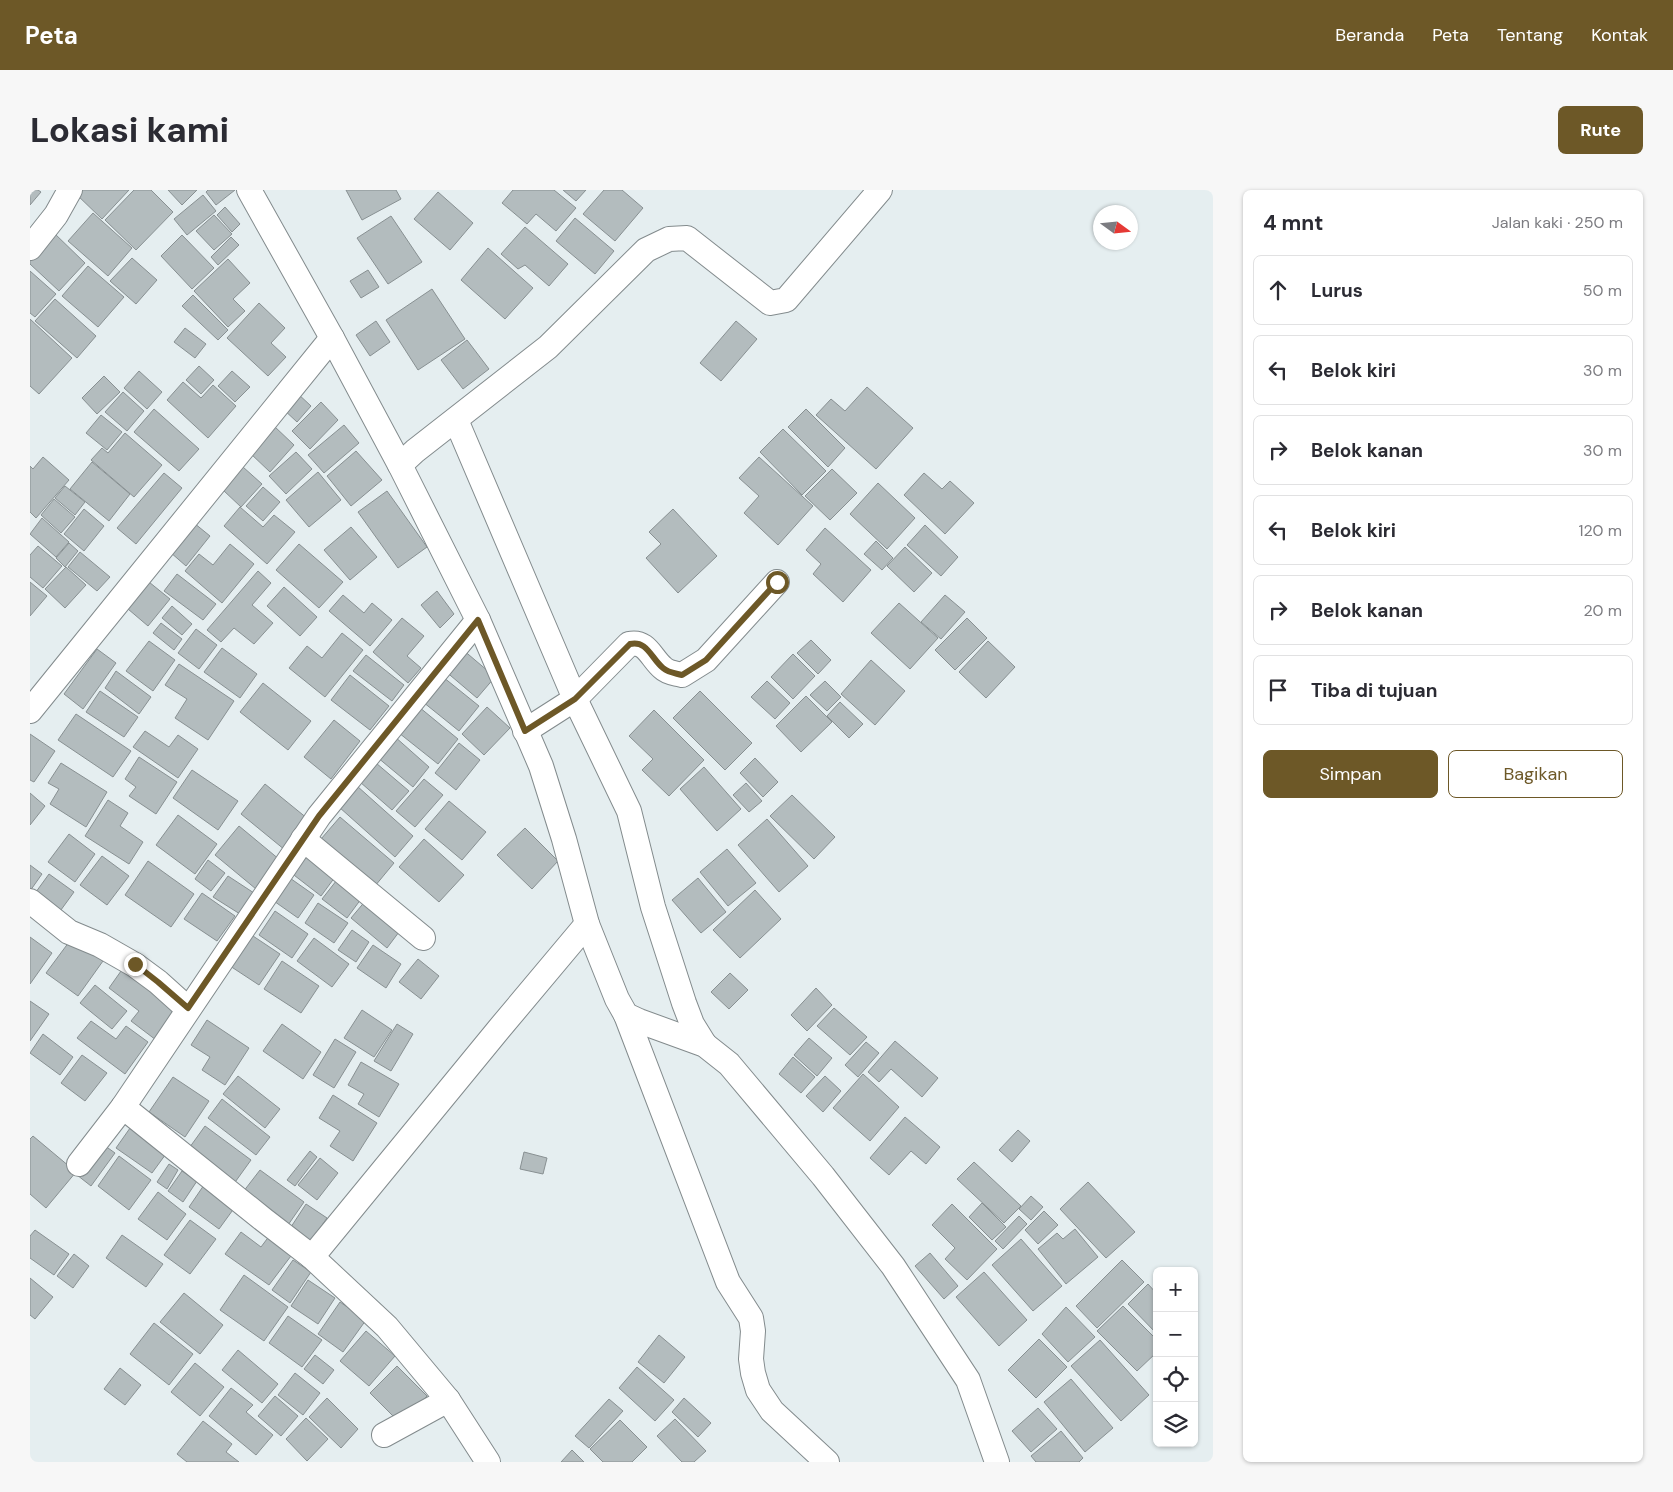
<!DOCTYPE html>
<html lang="id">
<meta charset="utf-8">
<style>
:root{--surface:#fff;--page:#f7f7f7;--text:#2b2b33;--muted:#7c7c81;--line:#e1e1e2;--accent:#6d5827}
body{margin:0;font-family:"DM Sans",sans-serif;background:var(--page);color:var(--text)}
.controls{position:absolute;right:15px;bottom:15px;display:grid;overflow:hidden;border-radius:8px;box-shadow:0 1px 4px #0004}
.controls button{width:45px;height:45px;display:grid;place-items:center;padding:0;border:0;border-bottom:1px solid var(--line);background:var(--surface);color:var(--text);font:25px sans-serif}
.compass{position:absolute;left:1063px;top:15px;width:45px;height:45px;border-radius:50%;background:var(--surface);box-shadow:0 1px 4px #0004;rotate:105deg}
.stop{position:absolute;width:15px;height:15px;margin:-11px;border:4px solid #6d5827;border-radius:50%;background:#fff}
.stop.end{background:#6d5827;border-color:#fff;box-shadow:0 1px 5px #0008}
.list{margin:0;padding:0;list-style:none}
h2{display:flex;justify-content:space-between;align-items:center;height:65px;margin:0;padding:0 20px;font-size:21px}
h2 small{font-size:16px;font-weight:400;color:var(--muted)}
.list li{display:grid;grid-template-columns:32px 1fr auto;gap:15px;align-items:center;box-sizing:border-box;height:70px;margin:0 10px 10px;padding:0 10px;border:1px solid var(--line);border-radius:8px}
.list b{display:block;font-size:19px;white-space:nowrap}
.list em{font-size:16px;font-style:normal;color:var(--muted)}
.actions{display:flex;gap:10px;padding:15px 20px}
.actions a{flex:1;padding:11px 0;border:1px solid var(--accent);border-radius:8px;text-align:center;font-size:18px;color:var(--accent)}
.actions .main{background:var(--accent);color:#fff}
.icon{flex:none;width:28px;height:28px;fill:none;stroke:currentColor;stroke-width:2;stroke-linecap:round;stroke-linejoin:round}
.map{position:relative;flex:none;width:1183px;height:1272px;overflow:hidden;border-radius:8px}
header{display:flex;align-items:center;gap:30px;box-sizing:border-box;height:70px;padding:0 25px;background:var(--accent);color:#fff}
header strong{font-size:24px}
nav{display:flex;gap:28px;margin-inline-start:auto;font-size:18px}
.intro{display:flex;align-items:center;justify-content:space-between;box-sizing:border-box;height:120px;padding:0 30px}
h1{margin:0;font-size:35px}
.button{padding:12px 22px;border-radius:8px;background:var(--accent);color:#fff;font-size:18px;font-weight:700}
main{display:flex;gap:30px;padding:0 30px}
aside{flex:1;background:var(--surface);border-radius:8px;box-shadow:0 1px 4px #0004}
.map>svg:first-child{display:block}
.building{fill:#b3bcbe;stroke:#889092}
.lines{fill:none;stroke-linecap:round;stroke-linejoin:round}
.minor-casing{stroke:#838b8d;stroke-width:26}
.minor{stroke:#fff;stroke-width:24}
.route{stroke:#6d5827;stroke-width:6}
</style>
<header>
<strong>Peta</strong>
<nav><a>Beranda</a><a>Peta</a><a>Tentang</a><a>Kontak</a></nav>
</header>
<div class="intro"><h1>Lokasi kami</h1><a class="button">Rute</a></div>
<main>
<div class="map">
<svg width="1183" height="1272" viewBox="0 0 1183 1272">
<rect width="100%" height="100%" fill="#e5eef0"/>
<g class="building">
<path d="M0,0H8L11,2L0,15Z"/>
<path d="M48,0H99L72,29L45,3Z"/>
<path d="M104,0H121L143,22L106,60L75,30Z"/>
<path d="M138,0H167L152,15Z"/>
<path d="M178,0H205L186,15L176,2Z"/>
<path d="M316,0H366L371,9L332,30Z"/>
<path d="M483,0H524L546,18L526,41L506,24L497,34L472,13Z"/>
<path d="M533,0H556L546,11Z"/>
<path d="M574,0H592L613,18L585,51L553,24Z"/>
<path d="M408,2L443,33L420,60L384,29Z"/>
<path d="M173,5L186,21L157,45L144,29Z"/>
<path d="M195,17L210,34L202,42L187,25Z"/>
<path d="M63,23L102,58L78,86L38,51Z"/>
<path d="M184,25L202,44L184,60L166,41Z"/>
<path d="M361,26L392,72L358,94L327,48Z"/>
<path d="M545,28L584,61L565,84L526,51Z"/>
<path d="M495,37L538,74L519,96L495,75L488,79L471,64Z"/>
<path d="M23,42L55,73L29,101L0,74V67Z"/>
<path d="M152,45L184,78L162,99L131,66Z"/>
<path d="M201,47L209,55L188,75L181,67Z"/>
<path d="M458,58L503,98L475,129L431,90Z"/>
<path d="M102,68L127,90L106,114L80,91Z"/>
<path d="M198,69L220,93L203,109L215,121L198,137L164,101Z"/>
<path d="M58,76L94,107L68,137L32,106Z"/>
<path d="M338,80L349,97L331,108L320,91Z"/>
<path d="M0,81L26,104L5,127L0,123Z"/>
<path d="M402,99L435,149L388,180L356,130Z"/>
<path d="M163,105L198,140L188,150L152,116Z"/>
<path d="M25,109L66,146L47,168L5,131Z"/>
<path d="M229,113L255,138L241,153L256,167L238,186L197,148Z"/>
<path d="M0,129L42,168L9,204L0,196Z"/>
<path d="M346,131L360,152L340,166L326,145Z"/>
<path d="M706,131L727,149L691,191L670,173Z"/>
<path d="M155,138L176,154L165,168L144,152Z"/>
<path d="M437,150L459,179L433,199L411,170Z"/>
<path d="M169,176L184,190L171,204L156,190Z"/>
<path d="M109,181L132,202L117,219L94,198Z"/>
<path d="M202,181L220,197L205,212L188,196Z"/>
<path d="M74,186L90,202L67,224L52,208Z"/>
<path d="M153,192L171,208L183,195L206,216L178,248L137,210Z"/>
<path d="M837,197L883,238L846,279L786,225L801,209L815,221Z"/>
<path d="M93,202L114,221L97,241L75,222Z"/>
<path d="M266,202L281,216L267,232L252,218Z"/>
<path d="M291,212L308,230L280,259L262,241Z"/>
<path d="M124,219L169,259L149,281L104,242Z"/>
<path d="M776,219L815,258L798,277L758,237Z"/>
<path d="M71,225L92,242L77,260L56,243Z"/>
<path d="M314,235L329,253L294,283L278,265Z"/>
<path d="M244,236L264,255L240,282L220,263Z"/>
<path d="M753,239L796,281L772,305L730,262Z"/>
<path d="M95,243L132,275L104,307L61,270L72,258L78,263Z"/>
<path d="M326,261L352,290L321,316L297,286Z"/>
<path d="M266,262L282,279L256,304L239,286Z"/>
<path d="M13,267L39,290L6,328L0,322V276L3,279Z"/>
<path d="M729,267L783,316L748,355L714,323L729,306L709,288Z"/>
<path d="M62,272L100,304L79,331L40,299Z"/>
<path d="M213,277L232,294L211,317L193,300Z"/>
<path d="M802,279L827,303L800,330L775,306Z"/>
<path d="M288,282L311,310L279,337L256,310Z"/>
<path d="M134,283L152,298L106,354L87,338Z"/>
<path d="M894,283L912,299L920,291L944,313L915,344L874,305Z"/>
<path d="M848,293L885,328L857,359L820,324Z"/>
<path d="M35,296L55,312L45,325L25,308Z"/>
<path d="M233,297L250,312L233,331L216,316Z"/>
<path d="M357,301L397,357L368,378L328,322Z"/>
<path d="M24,309L45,327L31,343L11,325Z"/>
<path d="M210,317L233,337L244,325L265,342L237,374L194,336Z"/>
<path d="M54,319L74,336L54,361L34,344Z"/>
<path d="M643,319L687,366L648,403L616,368L631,354L619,342Z"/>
<path d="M12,328L39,352L26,367L0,344Z"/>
<path d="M164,333L180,346L156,376L140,362Z"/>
<path d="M895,335L928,367L911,386L877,355Z"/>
<path d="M321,337L347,367L320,390L294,360Z"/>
<path d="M795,338L841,380L813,412L783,384L791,374L776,360Z"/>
<path d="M846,351L863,368L852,380L834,364Z"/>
<path d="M39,353L48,361L35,377L26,368Z"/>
<path d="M200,354L224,374L192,413L155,381L169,364L183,375Z"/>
<path d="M269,354L313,392L289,418L246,380Z"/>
<path d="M8,356L32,376L13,398L0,387V365Z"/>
<path d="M875,357L902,383L884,402L857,376Z"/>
<path d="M50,362L80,387L67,401L38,377Z"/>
<path d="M36,377L56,395L35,418L15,399Z"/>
<path d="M228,381L241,393L222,415L243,433L224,454L204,438L191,452L177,440Z"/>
<path d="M147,384L186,414L173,430L134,401Z"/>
<path d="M0,392L17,406L0,426Z"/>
<path d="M119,392L140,409L118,436L98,419Z"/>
<path d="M254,397L287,427L270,446L237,416Z"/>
<path d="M407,401L424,424L410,438L391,415Z"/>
<path d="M313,405L334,423L342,413L362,430L340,456L299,421Z"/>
<path d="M915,405L935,422L911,449L891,432Z"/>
<path d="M869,413L908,448L880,479L841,443Z"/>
<path d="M142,416L162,434L152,445L132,428Z"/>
<path d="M372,428L394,446L377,466L391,478L378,493L343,462Z"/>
<path d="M937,428L957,448L925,480L905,460Z"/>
<path d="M131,433L152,449L144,460L123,443Z"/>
<path d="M166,439L187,455L169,479L148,463Z"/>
<path d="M312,443L333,460L295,507L259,478L277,456L292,468Z"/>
<path d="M781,450L801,470L788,484L767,463Z"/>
<path d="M119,451L145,470L123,501L96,481Z"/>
<path d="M958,451L985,477L956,508L929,482Z"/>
<path d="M192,458L227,484L210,508L174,482Z"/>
<path d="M67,459L86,473L53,519L34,504Z"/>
<path d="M432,459L465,487L447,508L414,480Z"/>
<path d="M763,464L785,486L763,509L741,487Z"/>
<path d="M336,465L374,495L362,511L323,481Z"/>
<path d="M841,470L875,501L845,535L811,504Z"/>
<path d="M149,474L204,511L178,550L145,528L157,509L135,495Z"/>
<path d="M86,481L121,507L109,524L75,498Z"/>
<path d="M320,485L359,516L340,540L301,510Z"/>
<path d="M413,487L449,516L429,541L393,512Z"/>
<path d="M737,491L760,513L745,529L721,507Z"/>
<path d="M795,491L811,507L797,521L780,505Z"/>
<path d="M233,493L281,531L258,560L210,522Z"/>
<path d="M70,501L108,527L94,547L56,522Z"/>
<path d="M670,501L722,553L695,580L643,528Z"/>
<path d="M776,506L802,532L771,562L746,536Z"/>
<path d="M810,512L833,534L819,548L797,526Z"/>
<path d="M389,517L428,549L408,574L369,543Z"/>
<path d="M457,517L480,538L454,565L432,544Z"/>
<path d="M624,520L674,570L639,606L612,580L623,569L599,546Z"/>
<path d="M46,524L101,561L83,587L28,550Z"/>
<path d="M304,530L330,551L301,589L274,567Z"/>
<path d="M115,541L139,557L148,545L168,559L148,588L103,557Z"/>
<path d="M0,544L25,561L4,592L0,590Z"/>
<path d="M364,546L399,577L383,597L347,567Z"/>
<path d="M429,553L450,570L426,600L405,583Z"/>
<path d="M109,567L147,592L126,624L99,606L106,597L95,589Z"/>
<path d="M725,568L748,592L733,607L710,583Z"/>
<path d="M31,573L77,602L56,637L20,614L29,599L18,593Z"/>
<path d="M346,573L379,601L362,620L330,592Z"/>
<path d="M674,577L711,619L687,641L650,599Z"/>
<path d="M162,580L208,611L188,640L143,608Z"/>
<path d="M394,589L413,605L385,637L366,621Z"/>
<path d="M716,593L732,611L719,622L703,605Z"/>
<path d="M235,594L278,629L255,660L211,624Z"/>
<path d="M327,596L383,646L365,667L309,617Z"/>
<path d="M0,603L15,616L0,635Z"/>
<path d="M762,605L805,647L784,669L740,626Z"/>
<path d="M78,610L98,623L90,636L113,652L99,674L55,646Z"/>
<path d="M419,611L456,642L432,670L395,639Z"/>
<path d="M148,625L187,654L165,684L126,655Z"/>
<path d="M310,627L364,673L345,696L291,649Z"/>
<path d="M737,629L778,676L749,702L708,655Z"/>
<path d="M209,636L250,670L226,699L185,665Z"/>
<path d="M495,638L528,671L502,699L467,665Z"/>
<path d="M39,644L65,664L45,692L18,672Z"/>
<path d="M394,649L434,685L409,712L369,677Z"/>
<path d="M697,659L726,693L698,716L670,682Z"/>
<path d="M277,660L308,683L291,706L260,682Z"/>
<path d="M72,666L99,686L77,715L50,695Z"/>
<path d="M178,670L195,683L181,701L165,689Z"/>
<path d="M118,671L164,704L141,737L95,705Z"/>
<path d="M0,675L12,684L0,701Z"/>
<path d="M19,684L44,702L28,724L3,706Z"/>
<path d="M198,686L224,703L210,724L183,707Z"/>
<path d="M257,686L284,705L268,728L241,709Z"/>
<path d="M310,686L334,705L317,728L292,709Z"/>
<path d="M668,688L696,722L671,743L642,710Z"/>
<path d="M725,700L751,729L710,768L683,740Z"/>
<path d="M172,703L205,726L187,751L154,729Z"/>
<path d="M337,709L372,738L357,758L321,728Z"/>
<path d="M288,713L318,733L304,753L275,733Z"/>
<path d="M245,721L278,744L262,768L229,745Z"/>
<path d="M322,740L339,752L326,772L308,760Z"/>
<path d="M217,742L250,764L229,795L197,774Z"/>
<path d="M0,747L22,763L0,794Z"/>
<path d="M42,748L73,771L48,806L16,783Z"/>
<path d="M284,748L319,774L302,797L267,771Z"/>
<path d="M343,755L371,774L356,798L327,778Z"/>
<path d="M388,769L409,786L391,809L369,792Z"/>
<path d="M252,771L289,796L271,823L234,799Z"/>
<path d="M96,774L151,815L126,850L101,831L109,821L79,798Z"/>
<path d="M700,783L718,800L699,819L681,802Z"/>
<path d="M65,795L97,821L82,839L50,813Z"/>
<path d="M786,798L802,815L777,841L761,825Z"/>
<path d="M0,811L19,824L0,851Z"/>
<path d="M804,818L837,847L820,865L787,836Z"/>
<path d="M332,820L362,840L344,867L314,848Z"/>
<path d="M177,830L219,858L195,895L172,880L180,867L161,855Z"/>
<path d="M61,831L86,849L96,836L118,852L95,884L47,848Z"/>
<path d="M252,834L291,862L273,889L233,861Z"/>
<path d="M367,834L383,844L361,881L344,871Z"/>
<path d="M13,844L43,867L30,885L0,863Z"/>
<path d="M779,848L802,868L787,886L764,865Z"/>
<path d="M305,849L326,862L304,898L283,885Z"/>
<path d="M865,851L908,888L892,907L861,879L849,892L838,882Z"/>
<path d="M836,852L849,863L828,887L815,875Z"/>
<path d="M52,865L77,883L55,911L31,893Z"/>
<path d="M763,867L785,887L771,903L749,884Z"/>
<path d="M331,872L369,894L349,927L328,914L334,904L318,895Z"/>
<path d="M833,884L869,917L840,951L803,918Z"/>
<path d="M208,886L250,919L235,938L193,904Z"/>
<path d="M795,886L811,901L793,922L776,906Z"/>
<path d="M143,887L179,911L155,947L119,922Z"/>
<path d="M303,905L347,933L323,971L300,956L310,941L289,928Z"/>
<path d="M192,909L240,947L226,965L178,928Z"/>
<path d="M875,927L910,957L896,974L881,961L859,985L840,968Z"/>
<path d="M105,931L141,957L122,983L86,958Z"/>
<path d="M175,936L221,970L203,995L157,961Z"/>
<path d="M988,940L1000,951L982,972L969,960Z"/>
<path d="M3,946L46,982L16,1018L0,1004V949Z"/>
<path d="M71,953L85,963L61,996L47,985Z"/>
<path d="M280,961L287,967L265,996L257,990Z"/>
<path d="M494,962L517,968L513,984L490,979Z"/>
<path d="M89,966L121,990L99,1020L68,996Z"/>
<path d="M290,968L308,983L287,1010L268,995Z"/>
<path d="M944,972L991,1016L974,1033L927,989Z"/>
<path d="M139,974L148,980L137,999L127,992Z"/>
<path d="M230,980L274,1012L258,1035L213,1002Z"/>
<path d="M152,981L167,991L153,1012L138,1001Z"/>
<path d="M1058,992L1105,1042L1076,1068L1030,1019Z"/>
<path d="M174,995L205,1017L189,1039L159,1017Z"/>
<path d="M128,1002L156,1024L137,1050L108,1029Z"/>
<path d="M1001,1006L1013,1017L1001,1030L989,1019Z"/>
<path d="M952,1013L976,1037L962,1050L939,1027Z"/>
<path d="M276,1014L297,1028L279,1054L259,1040Z"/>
<path d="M922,1014L967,1059L937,1090L915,1069L925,1058L902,1035Z"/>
<path d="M1014,1021L1028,1035L1008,1054L995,1040Z"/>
<path d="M989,1026L997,1034L973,1059L965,1051Z"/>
<path d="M160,1030L186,1049L160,1084L134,1065Z"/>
<path d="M1045,1039L1068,1067L1036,1094L1008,1059L1027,1043L1033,1049Z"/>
<path d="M5,1040L39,1064L24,1085L0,1068V1046Z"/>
<path d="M211,1042L231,1057L240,1045L264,1062L239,1095L195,1064Z"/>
<path d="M92,1045L133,1074L116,1097L76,1068Z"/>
<path d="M991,1049L1032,1096L1003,1121L962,1075Z"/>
<path d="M900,1063L928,1096L914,1109L885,1076Z"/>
<path d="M44,1064L59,1076L43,1098L27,1086Z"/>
<path d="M263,1070L281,1082L260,1113L242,1100Z"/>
<path d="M1092,1070L1114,1092L1067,1138L1046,1116Z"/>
<path d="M954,1082L997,1130L969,1156L926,1107Z"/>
<path d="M214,1085L258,1117L234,1151L190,1120Z"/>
<path d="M0,1088L23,1107L5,1129L0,1125Z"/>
<path d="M278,1090L305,1108L288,1134L261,1116Z"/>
<path d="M1118,1094L1127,1104V1144L1098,1114Z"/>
<path d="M154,1103L193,1135L170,1164L130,1132Z"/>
<path d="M310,1112L336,1130L313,1162L288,1144Z"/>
<path d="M1093,1116L1127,1150V1162L1107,1181L1067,1141Z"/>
<path d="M1036,1117L1065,1147L1038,1172L1012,1144Z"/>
<path d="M258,1126L292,1150L272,1177L239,1153Z"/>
<path d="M124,1133L163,1164L139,1195L100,1164Z"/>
<path d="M336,1141L365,1166L339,1196L310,1171Z"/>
<path d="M629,1145L655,1167L634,1193L608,1172Z"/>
<path d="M1009,1149L1037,1177L1006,1208L978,1180Z"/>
<path d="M1070,1150L1119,1205L1091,1231L1041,1176Z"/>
<path d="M208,1160L248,1194L232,1213L192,1180Z"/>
<path d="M285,1165L304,1180L293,1194L274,1179Z"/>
<path d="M165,1173L194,1197L170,1226L141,1202Z"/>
<path d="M367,1176L397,1206L370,1233L340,1203Z"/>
<path d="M607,1177L644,1210L625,1231L589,1198Z"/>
<path d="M90,1178L111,1195L95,1215L74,1199Z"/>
<path d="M265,1183L290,1203L273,1225L248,1205Z"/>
<path d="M1041,1189L1083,1238L1055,1262L1014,1212Z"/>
<path d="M201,1198L223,1215L216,1222L243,1245L226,1265L179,1226Z"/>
<path d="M245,1206L268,1226L251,1246L228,1226Z"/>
<path d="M297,1208L328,1239L311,1258L279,1227Z"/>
<path d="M654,1208L681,1233L668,1247L642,1222Z"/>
<path d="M579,1209L593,1221L559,1258L545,1246Z"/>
<path d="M1008,1218L1027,1239L1001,1262L982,1241Z"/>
<path d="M276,1228L298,1249L277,1271L256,1249Z"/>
<path d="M645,1229L676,1261L664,1272H652L627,1246Z"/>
<path d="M590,1230L617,1257L602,1272H573L560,1259Z"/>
<path d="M173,1231L202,1254L196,1262L209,1272H157L147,1264Z"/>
<path d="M1031,1241L1053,1268L1049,1272H1006L1001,1266Z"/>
<path d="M542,1260L554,1272H531Z"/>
</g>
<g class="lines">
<g class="minor-casing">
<g id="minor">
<path d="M219,0L302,148L370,275L448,430L511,576L534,649L557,734L587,809L596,825L609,831L675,855L699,874L793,986L863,1076L938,1190L967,1272"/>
<path d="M0,58L26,25L40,0"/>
<path d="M426,230L545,509L599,621L623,717L654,813L662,834L675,855"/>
<path d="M370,275L385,261L518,157L616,60L639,49L657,48L740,113L756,110L850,0"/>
<path d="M0,521L302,148"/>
<path d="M495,541L545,509L599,454C617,450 621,468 633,478C638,483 645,483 652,485L676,470L747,392"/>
<path d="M273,649L393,748"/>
<path d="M0,711L39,742L70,755L105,775L128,792L158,819"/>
<path d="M596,825L698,1092L721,1128L723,1141L721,1169L723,1183L728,1200L742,1221L797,1272"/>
<path d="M93,917L234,1030L282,1067L357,1137L418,1210L458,1272"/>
<path d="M49,974L93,917L289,626L448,430"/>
<path d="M282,1067L469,839L557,734"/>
<path d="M354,1245L418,1210"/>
</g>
</g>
<use href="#minor" class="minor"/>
</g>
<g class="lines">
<path class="route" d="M105,774L128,792L158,818L289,626L448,430L495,541L545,509L600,454C617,450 621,468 633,478C639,483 645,483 652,485L676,470L747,392"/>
</g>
</svg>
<div class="controls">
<button>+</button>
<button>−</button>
<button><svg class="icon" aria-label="locate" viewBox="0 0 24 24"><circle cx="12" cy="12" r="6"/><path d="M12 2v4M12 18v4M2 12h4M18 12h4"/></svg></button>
<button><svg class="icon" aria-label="layers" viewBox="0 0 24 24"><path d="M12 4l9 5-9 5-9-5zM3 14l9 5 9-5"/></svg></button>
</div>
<svg class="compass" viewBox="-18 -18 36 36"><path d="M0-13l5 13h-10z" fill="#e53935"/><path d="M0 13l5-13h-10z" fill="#7c7c81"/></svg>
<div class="stop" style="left:747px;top:392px"></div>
<div class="stop end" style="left:105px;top:774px"></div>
</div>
<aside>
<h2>4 mnt<small>Jalan kaki · 250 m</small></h2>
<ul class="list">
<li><svg class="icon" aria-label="ahead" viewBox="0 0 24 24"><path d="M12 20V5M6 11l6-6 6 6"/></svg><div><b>Lurus</b></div><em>50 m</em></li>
<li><svg class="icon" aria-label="left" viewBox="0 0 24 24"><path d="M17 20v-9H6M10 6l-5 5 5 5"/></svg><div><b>Belok kiri</b></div><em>30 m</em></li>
<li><svg class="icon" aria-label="right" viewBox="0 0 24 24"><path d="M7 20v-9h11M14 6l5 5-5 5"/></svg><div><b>Belok kanan</b></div><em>30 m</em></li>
<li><svg class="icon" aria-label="left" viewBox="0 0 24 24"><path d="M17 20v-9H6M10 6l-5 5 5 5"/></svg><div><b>Belok kiri</b></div><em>120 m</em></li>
<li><svg class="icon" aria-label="right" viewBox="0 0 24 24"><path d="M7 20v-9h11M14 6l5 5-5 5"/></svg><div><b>Belok kanan</b></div><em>20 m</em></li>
<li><svg class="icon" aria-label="arrive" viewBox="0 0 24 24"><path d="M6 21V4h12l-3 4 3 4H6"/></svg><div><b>Tiba di tujuan</b></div></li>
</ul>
<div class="actions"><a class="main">Simpan</a><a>Bagikan</a></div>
</aside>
</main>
